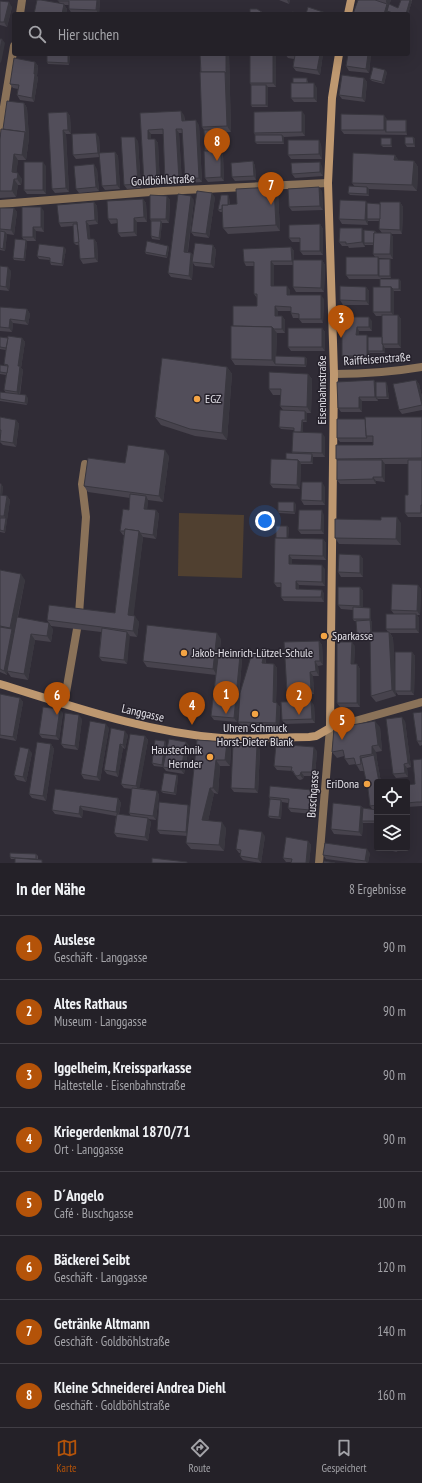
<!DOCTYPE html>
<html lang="de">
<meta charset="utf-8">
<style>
:root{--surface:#242128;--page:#2c2930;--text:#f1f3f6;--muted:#a3a3a8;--line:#413e45;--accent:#b45309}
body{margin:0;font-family:"PT Sans Narrow",sans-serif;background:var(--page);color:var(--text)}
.controls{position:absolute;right:12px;bottom:12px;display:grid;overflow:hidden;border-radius:4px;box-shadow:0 4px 16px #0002}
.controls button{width:36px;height:36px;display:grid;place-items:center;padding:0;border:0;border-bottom:1px solid var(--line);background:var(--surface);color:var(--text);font:20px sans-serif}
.you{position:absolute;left:265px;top:521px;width:14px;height:14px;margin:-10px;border:3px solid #fff;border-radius:50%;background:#1a73e8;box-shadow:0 0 0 6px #1a73e833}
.badge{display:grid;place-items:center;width:26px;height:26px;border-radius:50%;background:var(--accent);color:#fff;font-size:13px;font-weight:700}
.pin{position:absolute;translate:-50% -33px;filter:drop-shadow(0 1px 2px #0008)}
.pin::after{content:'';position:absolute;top:21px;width:14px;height:12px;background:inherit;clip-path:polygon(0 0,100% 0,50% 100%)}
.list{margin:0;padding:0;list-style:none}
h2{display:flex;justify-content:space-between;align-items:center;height:52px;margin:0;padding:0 16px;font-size:17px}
h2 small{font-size:13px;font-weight:400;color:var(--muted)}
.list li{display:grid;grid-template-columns:26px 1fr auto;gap:12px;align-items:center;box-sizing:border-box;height:64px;padding:0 16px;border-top:1px solid var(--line)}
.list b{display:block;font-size:15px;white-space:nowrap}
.list p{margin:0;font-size:13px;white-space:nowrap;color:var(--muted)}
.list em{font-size:13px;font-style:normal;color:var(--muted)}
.icon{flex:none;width:22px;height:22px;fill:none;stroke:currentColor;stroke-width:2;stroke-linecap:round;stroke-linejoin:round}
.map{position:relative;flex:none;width:422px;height:863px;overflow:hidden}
.search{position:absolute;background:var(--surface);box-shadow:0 4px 16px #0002;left:12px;right:12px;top:12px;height:44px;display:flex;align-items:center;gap:10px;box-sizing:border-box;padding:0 14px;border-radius:4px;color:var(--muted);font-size:15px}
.sheet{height:564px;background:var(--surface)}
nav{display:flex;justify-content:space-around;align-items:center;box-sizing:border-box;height:56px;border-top:1px solid var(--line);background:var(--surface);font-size:11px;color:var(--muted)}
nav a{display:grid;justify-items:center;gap:2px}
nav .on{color:var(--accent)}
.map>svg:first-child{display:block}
.green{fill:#504030}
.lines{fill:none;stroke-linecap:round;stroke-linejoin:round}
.minor{stroke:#8a7259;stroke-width:8}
.tertiary{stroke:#8a7259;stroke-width:8}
.secondary{stroke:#be9870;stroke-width:8}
.wall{fill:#47434d}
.shaded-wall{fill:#39373f}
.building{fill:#524e5a;stroke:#39373f}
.poi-dot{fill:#f4a444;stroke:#26222c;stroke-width:1.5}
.labels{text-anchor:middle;stroke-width:3;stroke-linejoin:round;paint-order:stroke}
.street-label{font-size:12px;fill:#e3e1e8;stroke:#26222c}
.poi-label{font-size:12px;fill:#e3e1e8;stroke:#26222c;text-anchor:start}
</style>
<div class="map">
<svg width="422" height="863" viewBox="0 0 422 863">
<rect width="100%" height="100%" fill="#302c36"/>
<path class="green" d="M179,513L244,515L242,578L178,576Z"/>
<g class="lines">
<g class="minor">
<path d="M20,14L22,0"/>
<path d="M0,131L14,46"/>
<path d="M0,204L163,191L328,183"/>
<path d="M334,374C364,374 393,372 422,367"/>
<path d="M79,614L86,517L82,484L85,464"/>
<path d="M64,704L77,629"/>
<path d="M330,728L422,702"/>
</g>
<path class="tertiary" d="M319,863L330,728"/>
<g class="secondary">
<path d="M348,14L351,0"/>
<path d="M0,684C72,706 145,732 221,738C250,740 280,737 309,737L316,736L330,728L334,374L328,183L332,98L339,54"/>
</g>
</g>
<g class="wall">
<path d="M58,0H100L99,14H72L69,9V5H64L67,9L66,14H34L60,4Z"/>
<path d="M279,0H290L289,4Z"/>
<path d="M358,0H391L388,6H389L398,8L401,0H412V1L408,14H391L389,13V14Z"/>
<path d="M0,1L12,7L7,27L0,25Z"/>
<path d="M47,54H69L70,55L69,65L48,64L47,62Z"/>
<path d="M200,54H229L231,132H217L218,151H221L223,155L224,181L208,182L205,178V151L204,130L202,127Z"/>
<path d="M250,54H276V87H268V107H252L251,105V85L250,83Z"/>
<path d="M285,54H323L320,75L296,71L293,67L294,59L288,58Z"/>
<path d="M371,54L369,73L349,71L346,66Z"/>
<path d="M35,62L38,66L37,76L38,78L34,102L20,100L17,95L18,89L13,88L10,84Z"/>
<path d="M387,72L384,84L372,81L370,79Z"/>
<path d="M364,78L367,82L365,102L342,99L339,95Z"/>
<path d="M308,80V83L317,88V102H294L291,98Z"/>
<path d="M24,103L27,108L29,138L26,160H18L16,173L22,179L21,185H18L16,197L0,198V139L3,129Z"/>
<path d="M67,112L70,116L71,134H66L69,192L55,193L52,189L48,113Z"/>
<path d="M140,113L184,115L185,121L199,125L202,182L188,183L185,179L183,133H179L182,184L168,185L165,181L163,134H151V139H155L158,143L160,186H146L144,182Z"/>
<path d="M305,115V136L284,137V144H257L255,142V135L254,133Z"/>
<path d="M387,119V120H406L407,122V135L344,134L341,130Z"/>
<path d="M99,137L100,153L115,152L118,156L120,189L105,190L102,186L100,157L76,159L73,155Z"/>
<path d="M413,137L415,139V147H407L405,144Z"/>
<path d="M391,138L392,140V147H383L381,145Z"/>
<path d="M138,141L141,188L127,189L124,185Z"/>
<path d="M321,144L322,159H291L288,155Z"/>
<path d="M395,155L398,160L414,161L418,167L417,191L369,189V196L350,195L348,193L355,187L352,183Z"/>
<path d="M253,161L255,166L256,180L235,181L232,177Z"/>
<path d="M46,166V194H27L24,190Z"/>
<path d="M322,166L323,176L295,178L292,174Z"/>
<path d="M97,169L99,191L79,193L76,189Z"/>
<path d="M274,187L278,193L280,231L228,234L223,228L222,212H220L218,210L228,195L229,197L230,205L237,204Z"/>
<path d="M322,191L323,210L292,211L289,207Z"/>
<path d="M167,196L170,200L169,223H162L160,240L152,239L151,236V221L150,219Z"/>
<path d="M215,197L209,238L194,236L191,232Z"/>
<path d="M143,199L146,203L147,222H137V236L121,237L118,233V223L111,224L108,219Z"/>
<path d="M194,200L188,252L191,253L193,255L213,245L216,250L214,268L195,266L193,263L192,280L171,277L168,273Z"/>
<path d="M94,202L97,206L98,224L89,225L90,239H94L97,243L98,262L83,264L80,259L79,245H76L74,243L73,226L61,227L59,223Z"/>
<path d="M400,202L403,207L402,234H391L393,237V259L379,258V259L391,261V278H381V279H349L346,275L375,257L373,254L374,245H365V247L349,248L348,246H342L339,242L364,230L375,231L377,233H382L379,229L380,221H368V225L342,224L339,219L367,203L380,204Z"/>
<path d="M0,208H14L17,212L14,235L7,234L5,251L0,250Z"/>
<path d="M44,211V232L36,231V241H26L27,242L25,261L14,260L13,258L24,240L22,237Z"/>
<path d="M320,224L323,229V255H303L300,251V242H292L289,238Z"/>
<path d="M168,246L169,248L167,258L146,254L145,252Z"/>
<path d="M291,247L294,251V260H322L325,265L324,292H296L293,287V265H274V286L290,290V295L324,299L323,323H302L299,319V318H293L291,313V311H278V316H282L285,320V333H277L276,356L305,357L307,359L306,367L235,365L231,359L233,326L257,306V298L254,294V266H246L244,262Z"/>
<path d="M66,249L63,266L51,265L50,262V260L39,259L37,256Z"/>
<path d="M0,266L11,271L9,291L0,290Z"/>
<path d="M401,281V291H394V315H398L401,319V348H385V353H370L369,360H345L342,356V317L372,321V331H359V335L368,337H382V316H376L373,312L380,287Z"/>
<path d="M366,287L369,291V305H343L340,300Z"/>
<path d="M0,307L27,309L30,314L28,325L13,323L12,332L0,331Z"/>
<path d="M322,328L325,332V351H291L288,347Z"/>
<path d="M0,337L8,338H22L25,342L21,368L23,370L20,395L28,398L27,405L0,401V392L6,393L4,390L6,375L0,374V365L6,366L4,364L6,350L0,349V352Z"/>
<path d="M227,367L232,374L227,440L195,436L161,425L155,417Z"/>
<path d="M308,374L312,379L311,413H307V422H303V432L325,437V457H313V464H301L300,489L273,488L270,484L286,459L293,454L292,452L294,430L281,429L279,427L283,410L280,406L281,395H273L269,389Z"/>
<path d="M416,380L419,384L422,397V410L402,414L399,410Z"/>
<path d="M376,382L387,384L389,399H378V401H362V412H341L338,408Z"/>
<path d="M0,417L16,420L19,424L16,447L3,445L0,442L1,434H0Z"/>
<path d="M422,417V517H408L405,513L408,495V464H385V482L376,481V484H340L337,480V460L336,459L373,445V442H340L337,438L365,419Z"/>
<path d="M169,456L163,502L148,500L147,509L156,510L159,514L156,539L143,537L133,616L139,622L137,637L129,636L127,664L102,661L99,657L101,632L51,626L47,620L115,613L124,535H123L120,531L129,510L130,498L88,492L84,486L125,463Z"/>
<path d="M0,483L3,487L2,495L7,496L10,500L5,533L0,532Z"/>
<path d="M325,487V505H304L301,500Z"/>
<path d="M296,504L295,514L279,513L278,511Z"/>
<path d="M324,515V534H301L298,530Z"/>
<path d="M401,523V545L339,544L335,538Z"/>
<path d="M287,526L289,528L288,538L323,539L326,543V560L292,559V564L325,569V586L299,585V589L322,590L324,594V602L284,601L281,597V587H277L274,583L276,538Z"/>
<path d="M360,555L363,559V577H341L338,572Z"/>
<path d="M0,570L25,580L18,617L53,629L51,642L35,640L28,680L11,677L7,671V675L0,672Z"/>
<path d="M418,585L421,589L420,615H417L419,618V633H390L393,638L395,679L412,652L415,656L414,695H398L396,692V696L376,702L371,696L370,636L358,637L357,634L356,621H354L353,619V610L341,609L338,605L360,587L363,591V608H370L371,610V621L372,622V632H388L386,629L394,614L391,610Z"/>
<path d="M221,639L220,649L231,654L240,655L242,659L237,722L214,720L211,716L216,675L147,667L143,661Z"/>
<path d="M319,641L322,645L323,665L318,666L319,676H313L314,694L290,696L287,692Z"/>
<path d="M355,646L354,664H357L360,669V707H340L337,703Z"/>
<path d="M264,654L266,658V663L274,664L277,668L276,703L280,707L279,727L241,726L238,722Z"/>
<path d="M0,696L20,698L23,702L16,741L0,738Z"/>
<path d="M314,705L315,723L285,724L282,720Z"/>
<path d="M422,712V745L420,746L417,741Z"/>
<path d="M63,713L59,740L42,738L39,734Z"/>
<path d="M82,719L78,750L64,748L61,744Z"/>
<path d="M405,721L411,767L407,768L408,777L396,778L393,774Z"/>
<path d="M380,727L382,751L376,752L377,760L381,782H377V810H376H377V823H363L362,836L334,834L331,829L361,806L363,808L372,809L370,806L368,789L364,771H360L356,764L349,765L345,759L344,756L337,758L332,752Z"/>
<path d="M109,728L100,781L84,779L81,774Z"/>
<path d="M111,728L128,735L125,749L123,748L118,777L107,774L104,770Z"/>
<path d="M145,736L148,740L139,788L157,791L159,795L156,820L148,819L151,822L148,841L117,837L114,833L116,816L83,810L82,818L55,814L52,810L118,798L121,803L119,814L131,816L129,813L132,789L124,788L121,784Z"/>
<path d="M197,740L227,742L231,748L230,766H220L218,794L214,793L208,821L226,828L224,851L191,849L186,843L187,836L160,834L157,830L188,805L190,808Z"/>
<path d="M165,741L166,744L165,759L186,742L189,746L184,774L166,771L163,767L154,766L152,763Z"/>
<path d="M51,744L54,749L46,801L32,798L29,794Z"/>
<path d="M257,745L260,750L258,793L234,792L231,788Z"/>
<path d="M317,751L315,776H304L303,779L300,780L298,779L292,771L277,770L274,766Z"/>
<path d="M32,753L26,782L17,780L14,775Z"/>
<path d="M422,759V806L407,807V785L415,784Z"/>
<path d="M177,775L178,777L176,795L163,793L161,791Z"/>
<path d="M312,790L315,794L313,814L291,812L288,808V803L282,802L281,819L270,818L268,816L270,799L269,797Z"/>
<path d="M265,836L261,863L243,860L240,856V853H239L236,849Z"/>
<path d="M308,841L311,845L309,863H291V862H286L283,858Z"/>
<path d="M379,848H398L397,852Z"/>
<path d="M370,853L368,863H356L326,859L323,855Z"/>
<path d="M36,854L38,856V859H11L10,857Z"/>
</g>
<g class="shaded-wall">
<path d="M97,0H100L99,14L96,10Z"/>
<path d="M287,0H290L289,4Z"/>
<path d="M386,0H391L389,6L386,2Z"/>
<path d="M410,0L412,1L408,14H406Z"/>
<path d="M9,2L12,7L7,27L4,22Z"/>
<path d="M64,4L67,9L66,14H62Z"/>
<path d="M387,4L390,9L387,11L389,13V14H384Z"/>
<path d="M2,39L5,43L1,63L0,62V50Z"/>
<path d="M68,54L70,55L69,65L68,63Z"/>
<path d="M226,54H229L231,132L227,126L225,72Z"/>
<path d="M273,54H276V87L273,83Z"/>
<path d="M320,54H323L320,75L317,70Z"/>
<path d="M368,54H371L369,73L366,69Z"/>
<path d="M35,62L38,66L37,76L38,78L34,102L32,98Z"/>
<path d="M385,70L387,72L384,84L382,82Z"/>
<path d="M364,78L367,82L365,102L362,98Z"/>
<path d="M314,83L317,88V102L314,98Z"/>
<path d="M266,85L268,87V107L266,105Z"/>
<path d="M24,103L27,108L29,138L26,160L22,155Z"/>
<path d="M181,111L184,115L185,125L182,121Z"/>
<path d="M302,111L305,115V136L302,132Z"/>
<path d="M67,112L70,116L71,134L68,130Z"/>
<path d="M384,115L387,119V132H386L384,130Z"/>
<path d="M196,120L199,125L202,182L199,178Z"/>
<path d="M406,120L407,122V135L406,132Z"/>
<path d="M176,129L179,133L182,184L179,180Z"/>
<path d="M63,130L66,134L69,192L66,188Z"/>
<path d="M148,130L151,134V143L148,139Z"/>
<path d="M216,130L217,132L218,155L216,153Z"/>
<path d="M96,133L99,137L100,157L98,153Z"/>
<path d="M282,135L284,137V144L283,142Z"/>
<path d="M135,137L138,141L141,188L138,184Z"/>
<path d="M413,137L415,139V147L414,144Z"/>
<path d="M391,138L392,140V147L391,145Z"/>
<path d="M155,139L158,143L160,186L157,182Z"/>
<path d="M319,140L321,144L322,159L319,154Z"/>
<path d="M221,151L223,155L224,181L221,177Z"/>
<path d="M115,152L118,156L120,189L117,185Z"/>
<path d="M14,154L18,160L16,178L12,172Z"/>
<path d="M395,155L399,161L394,160Z"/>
<path d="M253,161L255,166L256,180L254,176Z"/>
<path d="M414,161L418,167L417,191L412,185Z"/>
<path d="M43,162L46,166V194L43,190Z"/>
<path d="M320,162L322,166L323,176L320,172Z"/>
<path d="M94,164L97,169L99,191L96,187Z"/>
<path d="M18,173L22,179L21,185L17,179Z"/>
<path d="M14,179L18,185L16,197L12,191Z"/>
<path d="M274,187L278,193L280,231L276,225Z"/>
<path d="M319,187L322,191L323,210L320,206Z"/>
<path d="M367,187L369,189V196L367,194Z"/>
<path d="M212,193L215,197L209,238L206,234Z"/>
<path d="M228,195L229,197L230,211L228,209Z"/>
<path d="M167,196L170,200L169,223L166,219Z"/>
<path d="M191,196L194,200L187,256L184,252Z"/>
<path d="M143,199L146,203L147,222L144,217Z"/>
<path d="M366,201L369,205L367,219L368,221V225L365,220Z"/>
<path d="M94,202L97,206L98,224L95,220Z"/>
<path d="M400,202L403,207L402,234L400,230Z"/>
<path d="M41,207L44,211V232L41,227Z"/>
<path d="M14,208L17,212L14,235L11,230Z"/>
<path d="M134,218L137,222V236L134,232Z"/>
<path d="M86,221L89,225L91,243L88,239Z"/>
<path d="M161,221L162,223L160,240L159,238Z"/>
<path d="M320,224L323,229V255L320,251Z"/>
<path d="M33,227L36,231V241L33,237Z"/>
<path d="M362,228L365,232L364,243L365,245V247L362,242Z"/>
<path d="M5,232L7,234L5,251L3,249Z"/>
<path d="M391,233L393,237V259L390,254Z"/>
<path d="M94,239L97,243L98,262L95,258Z"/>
<path d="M26,240L27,242L25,261L24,259Z"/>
<path d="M213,245L216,250L214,268L211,264Z"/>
<path d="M168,246L169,248L167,258L166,256Z"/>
<path d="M64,247L66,249L63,266L62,264Z"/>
<path d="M291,247L294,251V265L292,261Z"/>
<path d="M191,253L194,257L192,262L193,263L192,280L189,276Z"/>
<path d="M378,257L381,261L379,276L381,279L378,275Z"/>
<path d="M390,259L391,261V278L390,276Z"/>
<path d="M322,260L325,265L324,292L321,288Z"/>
<path d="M271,261L274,265V290L271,286Z"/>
<path d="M8,267L11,271L9,291L6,287Z"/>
<path d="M399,279L401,281V291L399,289Z"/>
<path d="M287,286L290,290V299L287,295Z"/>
<path d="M366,287L369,291V305L366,301Z"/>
<path d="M391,287L394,291V316L391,312Z"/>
<path d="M321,295L324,299L323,323L321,319Z"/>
<path d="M275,306L278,311V320L275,316Z"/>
<path d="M27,309L30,314L28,325L25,321Z"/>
<path d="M398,315L401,319V348L398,344Z"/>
<path d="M282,316L285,320V333L282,329Z"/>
<path d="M369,317L372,321V331L369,327Z"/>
<path d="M10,319L13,323L12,332L9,328Z"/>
<path d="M272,327L277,333L276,364H275L272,360Z"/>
<path d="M357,327L359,331V339L356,335Z"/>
<path d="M322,328L325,332V351L322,347Z"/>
<path d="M367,335L370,339L368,351L370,353L369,360L367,356Z"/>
<path d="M22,338L25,342L21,368L23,370L19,396L17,392L18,366Z"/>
<path d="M383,345L385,348V353L383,351Z"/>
<path d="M305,357L307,359L306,367L305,365Z"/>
<path d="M227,367L232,374L227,440L222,433Z"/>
<path d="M308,374L312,379L311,413L307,407Z"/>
<path d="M374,380L377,384L376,397L378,399V401L375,397Z"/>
<path d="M416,380L419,384L422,397V405Z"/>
<path d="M386,382L387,384L389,399L387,397Z"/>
<path d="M26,395L28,398L27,405L25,403Z"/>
<path d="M359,397L362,401V412L359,408Z"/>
<path d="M305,411L307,413V422L305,420Z"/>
<path d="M16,420L19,424L16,447L13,443Z"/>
<path d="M302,420L303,422V436L301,434Z"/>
<path d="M322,433L325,437V457L322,453Z"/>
<path d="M165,450L169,456L163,502L159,496Z"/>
<path d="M312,454L313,457V464L311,462Z"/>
<path d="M298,460L301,464L300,489L297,485Z"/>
<path d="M382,460L385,464V482L382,477Z"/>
<path d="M373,477L376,481V484L373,479Z"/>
<path d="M322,482L325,487V505L322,501Z"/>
<path d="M1,483L3,487L2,499L0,497Z"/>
<path d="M7,496L10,500L7,521L4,516Z"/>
<path d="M146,496L148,500L147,513L144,509Z"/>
<path d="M294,502L296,504L295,514L294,512Z"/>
<path d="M156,510L159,514L156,539L153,535Z"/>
<path d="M322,510L324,515V534L321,530Z"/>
<path d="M397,517L401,523V545L396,539Z"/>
<path d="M6,518L7,521L5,533L4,531Z"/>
<path d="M287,526L289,528L288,542L287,540Z"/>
<path d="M139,531L143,537L133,621L128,615Z"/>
<path d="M323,539L326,543V560L323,556Z"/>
<path d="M289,555L292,559V569L289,564Z"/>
<path d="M360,555L363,559V577L360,573Z"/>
<path d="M322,565L325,569V586L322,582Z"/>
<path d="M21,574L25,580L14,634L10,628Z"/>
<path d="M296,581L299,585V594L296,589Z"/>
<path d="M418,585L421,589L420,615L417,611Z"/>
<path d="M360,587L363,591V610L360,606Z"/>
<path d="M322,590L324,594V602L321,597Z"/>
<path d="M370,608L371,610V621L370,619Z"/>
<path d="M416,614L419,618V633L416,629Z"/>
<path d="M135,616L139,622L137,637L133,631Z"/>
<path d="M370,620L372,622V636L371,634Z"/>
<path d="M49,623L53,629L51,642L47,636Z"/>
<path d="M12,629L14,634L7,675L4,671Z"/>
<path d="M127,632L130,636L127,664L124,660Z"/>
<path d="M389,632L393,638L396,691H395L396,692V696L392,690Z"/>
<path d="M217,633L221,639L217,675L213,669Z"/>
<path d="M31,634L35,640L28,680L24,674Z"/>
<path d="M319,641L322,645L323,665L320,661Z"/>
<path d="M352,642L355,646L354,669L351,664Z"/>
<path d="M228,650L231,654V658L228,654Z"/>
<path d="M412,652L415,656L414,695L411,691Z"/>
<path d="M264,654L266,658L265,667L262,663Z"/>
<path d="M240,655L242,659L237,722L234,718Z"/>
<path d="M315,661L318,666L319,676L316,671Z"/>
<path d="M274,664L277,668L276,707L273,702Z"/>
<path d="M357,664L360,669V707L357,703Z"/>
<path d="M310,672L313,676L314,694L311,690Z"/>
<path d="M20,698L23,702L16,741L13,737Z"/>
<path d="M311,701L314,705L315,723L312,719Z"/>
<path d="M277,703L280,707L279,727L276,723Z"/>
<path d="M60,709L63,713L59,740L56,736Z"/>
<path d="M79,715L82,719L78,750L75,746Z"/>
<path d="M402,717L405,721L411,767L408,763Z"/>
<path d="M375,721L380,727L382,751L378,745Z"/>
<path d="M106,724L109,728L100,781L97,777Z"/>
<path d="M125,731L128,735L125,749L123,745Z"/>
<path d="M145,736L148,740L139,791L136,786Z"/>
<path d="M165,741L166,744L164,767L162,765Z"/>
<path d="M186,742L189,746L184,774L181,770Z"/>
<path d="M227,742L231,748L230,766L225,760Z"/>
<path d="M51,744L54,749L46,801L43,796Z"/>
<path d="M120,744L123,748L118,777L116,772Z"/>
<path d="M257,745L260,750L258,793L255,789Z"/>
<path d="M372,746L376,752L377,760L381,782H379L374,755L372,754Z"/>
<path d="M314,747L317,751L315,776L312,772Z"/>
<path d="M29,749L32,753L26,782L23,777Z"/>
<path d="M216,760L220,766L218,794L213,788Z"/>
<path d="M404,764L407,768L408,777L405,773Z"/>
<path d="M301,772L304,776L303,779L300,775Z"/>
<path d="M177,775L178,777L176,795L174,793Z"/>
<path d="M210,788L214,793L207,826L202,820Z"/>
<path d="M312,790L315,794L313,814L310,810Z"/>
<path d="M157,791L159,795L156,820L153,816Z"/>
<path d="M118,798L121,803L118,816L116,812Z"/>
<path d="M281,800L282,802L281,819L279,817Z"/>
<path d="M188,805L191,809L188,836L186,832Z"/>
<path d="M80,806L83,810L82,818L79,814Z"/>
<path d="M361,806L364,810L362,821L363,823L362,836L359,832Z"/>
<path d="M148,818L151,822L148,841L145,837Z"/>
<path d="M222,822L226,828L224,851L219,845Z"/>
<path d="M262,832L265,836L261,863L258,859Z"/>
<path d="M308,841L311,845L309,863H306Z"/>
<path d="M395,848H398L397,852Z"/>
<path d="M367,849L370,853L368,863H367L365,861Z"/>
</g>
<g class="building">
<path d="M37,0H41L64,4L62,14H34Z"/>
<path d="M58,0H97L96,10L69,9V1H58Z"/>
<path d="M358,0H375L387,4L384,14H353Z"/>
<path d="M401,0H410L406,14H396L387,11L389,4L398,8Z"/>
<path d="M0,1L9,2L4,22H0Z"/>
<path d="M308,7L326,13V14H306Z"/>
<path d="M250,9H257L265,14H250Z"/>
<path d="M292,12L302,14H291Z"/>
<path d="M0,39H2L0,50Z"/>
<path d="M47,54H68V63L47,62Z"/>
<path d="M200,54H226V73L225,72H201Z"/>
<rect x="250" y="54" width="23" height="29"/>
<path d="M288,54H320L317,70L293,67L295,55Z"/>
<path d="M348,54H368L366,69L346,66Z"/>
<path d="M14,58L35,62L34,74H35L32,98L17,95L19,85L10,84Z"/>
<path d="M373,67L385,70L382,82L370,79Z"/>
<path d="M200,72H225L227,126L202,127Z"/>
<path d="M342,75L364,78L362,98L339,95Z"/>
<rect x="293" y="78" width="14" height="5"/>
<rect x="291" y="83" width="23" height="15"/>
<rect x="251" y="85" width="15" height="20"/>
<path d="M7,101L24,103L26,134L25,132L3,129Z"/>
<path d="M181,111L182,121L196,120L199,178L185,179L182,129H176L179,180L165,181L163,129L148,130V139H155L157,182H144L140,113Z"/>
<path d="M302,111V132L254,133V112Z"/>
<path d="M67,112L68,130H63L66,188L52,189L48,113Z"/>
<path d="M341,114L384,115V130H341Z"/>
<rect x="386" y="120" width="20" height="12"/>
<path d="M1,129L25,132L22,155L14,154L12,172L18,173L17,179H14L12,191H0V139Z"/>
<path d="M204,130H216V151H205Z"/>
<path d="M96,133L98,153L73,155L72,134Z"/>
<path d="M255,135H282L283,142H255Z"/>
<path d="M121,137H135L138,184L124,185Z"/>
<path d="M405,137H413L414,144H405Z"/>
<rect x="381" y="138" width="10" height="7"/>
<path d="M288,140H319V154L288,155Z"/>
<path d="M204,151H221V177L205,178Z"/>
<path d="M115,152L117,185L102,186L99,153Z"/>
<path d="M353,153L395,155L394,160L414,161L412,185L352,183Z"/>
<path d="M253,161L254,176L232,177L231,163Z"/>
<rect x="24" y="162" width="19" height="28"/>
<path d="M320,162V172L292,174L291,163Z"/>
<path d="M94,164L96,187L76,189L74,166Z"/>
<path d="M349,186L367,187V194L348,193Z"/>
<path d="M274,187L276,225L223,228L222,205L237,204L236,189Z"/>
<path d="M319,187L320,206L289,207L288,189Z"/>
<path d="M197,191L212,193L206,234L191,232Z"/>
<path d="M178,194L191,196L184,252L191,253L189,276L168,273Z"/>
<path d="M150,195L167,196L166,219H150Z"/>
<path d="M221,195H228V205H222V209L218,210Z"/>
<path d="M143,199L144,217L134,218V232L118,233L117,219H108L107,201Z"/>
<path d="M340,200L366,201L365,220L339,219Z"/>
<path d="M94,202L95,220L86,221L88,239H94L95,258L80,259L77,222L59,223L57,205Z"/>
<path d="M380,202H400V230L379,229Z"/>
<path d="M367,203L380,204V219H367Z"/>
<path d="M22,207H41V227H33V237H22Z"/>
<path d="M0,208H14L11,230L0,229Z"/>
<path d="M151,221H161L159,238L151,236Z"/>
<path d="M73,224H77L79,242L74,243Z"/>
<path d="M320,224V251H300V238H289V225Z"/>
<path d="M340,228H362V242L346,244V242H339Z"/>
<path d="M364,230L375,231V233H374V243H364Z"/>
<path d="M0,231L5,232L3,249L0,248Z"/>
<path d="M374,233H391L390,254H373Z"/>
<path d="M15,239L26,240L24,259L13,258Z"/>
<path d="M147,241L168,246L166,256L145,252Z"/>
<path d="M195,243L213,245L211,264L192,262Z"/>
<path d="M39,244L64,247L62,264L50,262V258L37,256Z"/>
<path d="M291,247L292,261H271V286H287V295H321V319H299V314L291,313V307L275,306V316H282V329H274L272,327L233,326V306H257V294H254V262H244L243,249Z"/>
<rect x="346" y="257" width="32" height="18"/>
<rect x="379" y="259" width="11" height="17"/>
<path d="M293,260H322L321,288L293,287Z"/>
<path d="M0,266L8,267L6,287L0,286Z"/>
<path d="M380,279H399V289H393L391,287H380Z"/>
<path d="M340,286L366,287V301L340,300Z"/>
<rect x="373" y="287" width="18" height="25"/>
<path d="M0,307L27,309L25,321L10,319L9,328L0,327Z"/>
<rect x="382" y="315" width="16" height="29"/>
<path d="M342,317H369V327H357L356,335H367V356H342Z"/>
<path d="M231,326L272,327V360L231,359Z"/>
<rect x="288" y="328" width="34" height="19"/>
<path d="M8,336L22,338L18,366H20L17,392L4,390L8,365L4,364Z"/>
<path d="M0,337L8,338L6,348L0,347Z"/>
<path d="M368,337H382V344L383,345V351H368Z"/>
<path d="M275,356L305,357V365L275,364Z"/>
<path d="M162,358L227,367L222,433L190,429L155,417Z"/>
<path d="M0,365L8,366L7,373L0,372Z"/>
<path d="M269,372L308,374L307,407L280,406L281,389H269Z"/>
<path d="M374,380L375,397H359V408H338L337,382Z"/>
<path d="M416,380L422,405L399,410L393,384Z"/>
<path d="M376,382H386L387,397H376Z"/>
<path d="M0,392L26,395L25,403L0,399Z"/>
<path d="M280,410L305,411V420H302L301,432H294V428L279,427Z"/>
<path d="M0,417L16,420L13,443L0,441L1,430H0Z"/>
<path d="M365,417H422V458L336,459V445H373V436H366Z"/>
<path d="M337,419H365L366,436L367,438H337Z"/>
<path d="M293,432L322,433V453L292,452Z"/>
<path d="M128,445L165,450L159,496L84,486L88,458L125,463Z"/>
<path d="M286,453L312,454L311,462H300L298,460L286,459Z"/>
<path d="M271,459L298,460L297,485L270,484Z"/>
<path d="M337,460H382V477H373V479L337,480Z"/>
<path d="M408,460H422V505H421V513H405V495H408Z"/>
<path d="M302,482H322V501L301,500Z"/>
<path d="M130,494L146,496L144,509L156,510L153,535L140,533L139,531L125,529V531H120L123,509L129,510Z"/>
<path d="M0,495L7,496L4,516H0Z"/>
<path d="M278,502H294V512L278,511Z"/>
<path d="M299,510H322L321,530H298Z"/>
<path d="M381,517H397L396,539L335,538V519L381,520Z"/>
<path d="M0,518H6L4,531L0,530Z"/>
<rect x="276" y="526" width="11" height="12"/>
<path d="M125,529L139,531L128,615L135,616L133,631L47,620L49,605L115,613Z"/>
<path d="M275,538L323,539V556L289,555V564L322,565V582L296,581V589L322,590L321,597H281V583H274Z"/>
<path d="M339,554L360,555V573L338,572Z"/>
<path d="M0,570L21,574L10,628L0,626Z"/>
<path d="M392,584L418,585L417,611L391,610Z"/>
<path d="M338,587H360V606L338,605Z"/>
<path d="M353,607L370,608V619H353Z"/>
<rect x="386" y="614" width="30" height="15"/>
<path d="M17,617L49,623L47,636L31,634L24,674L7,671Z"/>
<path d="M370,620L371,632H370V634H357L356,621Z"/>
<path d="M147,625L217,633L213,669L143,661Z"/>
<path d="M0,627L12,629L4,671L0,669Z"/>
<path d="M102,628L127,632L124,660L99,657Z"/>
<path d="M370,632H389L392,690L371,696Z"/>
<path d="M319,641L320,661H315L316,671L310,672L311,690L287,692L284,642Z"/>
<path d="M337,642H352L351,664H357V703H337Z"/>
<path d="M219,649L228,650V654L240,655L234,718L211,716Z"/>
<path d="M395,652H412L411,691H395Z"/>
<path d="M252,653L264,654L262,663L274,664L273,702L277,703L276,723L238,722L240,693Z"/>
<path d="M0,694L20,698L13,737L0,735Z"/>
<path d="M311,701L312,719L282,720L281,702Z"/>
<path d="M43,707L60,709L56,736L39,734Z"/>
<path d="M422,712V741H417L413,713Z"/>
<path d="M65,713L79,715L75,746L61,744Z"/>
<path d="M402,717L408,763L404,764L405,773L393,774L386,719Z"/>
<path d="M90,721L106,724L97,777L81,774Z"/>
<path d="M375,721L378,745L372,746V754L360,756L361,764L356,765L354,758L345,759L343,750L332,752L334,728Z"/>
<path d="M111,728L125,731L123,745L120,744L116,772L104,770Z"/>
<path d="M130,734L145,736L136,786L121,784Z"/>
<path d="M169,739L186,742L181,770L163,767Z"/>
<path d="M155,740L165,741L162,765L152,763Z"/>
<path d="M197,740L227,742L225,760H216L213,788H210L202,820L222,822L219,845L186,843Z"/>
<path d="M37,742L51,744L43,796L29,794Z"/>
<path d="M233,744L257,745L255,789L231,788Z"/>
<path d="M276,744L314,747L312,772H301L300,775L297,776L295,775L293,771H291L292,767L274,766Z"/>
<path d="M20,747L29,749L23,777L14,775Z"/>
<path d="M374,755L379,782H377V805L370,806L368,789L361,758Z"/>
<path d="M422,759V802H417L407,803V785L415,784L413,760Z"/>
<path d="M164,773L177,775L174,793L161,791Z"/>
<path d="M270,786L312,790L310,810L288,808L289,799L269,797Z"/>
<path d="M132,788L157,791L153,816L129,813Z"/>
<path d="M55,789L118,798L116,812L80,806L79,814L52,810Z"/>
<path d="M270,799L281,800L279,817L268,816Z"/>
<path d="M159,802L188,805L186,832L157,830Z"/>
<path d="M333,803L361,806L359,832L331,829Z"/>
<path d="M363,808L377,810V821H362Z"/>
<path d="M117,814L148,818L145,837L114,833Z"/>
<path d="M239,829L262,832L258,859L240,856L241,850L236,849Z"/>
<path d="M286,837L308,841L306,863H291L292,859L283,858Z"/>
<path d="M325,843L367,849L365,861L323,855Z"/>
<path d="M10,853L36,854V859L16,858L10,857Z"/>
<path d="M15,858L42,860V863H15Z"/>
<path d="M152,858L187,862V863H152Z"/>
<path d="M324,861L335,863H323Z"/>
</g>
<g class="poi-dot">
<circle cx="197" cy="399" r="4"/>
<circle cx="324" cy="636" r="4"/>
<circle cx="184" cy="653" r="4"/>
<circle cx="255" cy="714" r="4"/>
<circle cx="210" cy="757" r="4"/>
<circle cx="367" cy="784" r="4"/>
</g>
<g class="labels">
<g class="street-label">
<text transform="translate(163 180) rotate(-3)" y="4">Goldböhlstraße</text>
<text transform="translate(377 359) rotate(-4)" y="4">Raiffeisenstraße</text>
<text transform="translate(322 390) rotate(-90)" y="4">Eisenbahnstraße</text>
<text transform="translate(143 713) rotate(13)" y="4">Langgasse</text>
<text transform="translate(313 794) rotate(-86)" y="4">Buschgasse</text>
</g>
<g class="poi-label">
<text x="205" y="403">EGZ</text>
<text x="332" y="640">Sparkasse</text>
<text x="192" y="657">Jakob-Heinrich-Lützel-Schule</text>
<text x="255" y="732" text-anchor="middle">Uhren Schmuck<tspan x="255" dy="14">Horst-Dieter Blank</tspan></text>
<text x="202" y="754" text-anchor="end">Haustechnik<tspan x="202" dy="14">Hernder</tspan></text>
<text x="359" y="788" text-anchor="end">EriDona</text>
</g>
</g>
</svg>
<div class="controls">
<button><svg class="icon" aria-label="locate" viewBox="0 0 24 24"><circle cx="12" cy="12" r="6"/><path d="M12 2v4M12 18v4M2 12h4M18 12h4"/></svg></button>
<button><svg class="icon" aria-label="layers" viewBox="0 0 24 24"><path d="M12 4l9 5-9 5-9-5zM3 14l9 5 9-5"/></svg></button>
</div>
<div class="you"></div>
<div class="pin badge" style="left:226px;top:714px">1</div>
<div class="pin badge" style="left:299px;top:715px">2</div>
<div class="pin badge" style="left:341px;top:338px">3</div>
<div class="pin badge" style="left:192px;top:725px">4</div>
<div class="pin badge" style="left:342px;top:740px">5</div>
<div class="pin badge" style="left:57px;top:715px">6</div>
<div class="pin badge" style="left:271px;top:205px">7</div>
<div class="pin badge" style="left:217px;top:161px">8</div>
<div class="search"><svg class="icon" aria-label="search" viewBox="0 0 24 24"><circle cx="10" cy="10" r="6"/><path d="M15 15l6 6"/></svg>Hier suchen</div>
</div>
<section class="sheet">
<h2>In der Nähe<small>8 Ergebnisse</small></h2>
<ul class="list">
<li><span class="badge">1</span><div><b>Auslese</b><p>Geschäft · Langgasse</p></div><em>90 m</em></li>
<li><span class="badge">2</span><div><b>Altes Rathaus</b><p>Museum · Langgasse</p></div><em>90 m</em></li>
<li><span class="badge">3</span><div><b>Iggelheim, Kreissparkasse</b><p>Haltestelle · Eisenbahnstraße</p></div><em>90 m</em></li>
<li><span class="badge">4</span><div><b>Kriegerdenkmal 1870/71</b><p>Ort · Langgasse</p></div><em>90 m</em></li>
<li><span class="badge">5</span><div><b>D´Angelo</b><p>Café · Buschgasse</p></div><em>100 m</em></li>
<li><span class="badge">6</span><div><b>Bäckerei Seibt</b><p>Geschäft · Langgasse</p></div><em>120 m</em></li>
<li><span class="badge">7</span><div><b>Getränke Altmann</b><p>Geschäft · Goldböhlstraße</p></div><em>140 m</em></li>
<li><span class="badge">8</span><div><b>Kleine Schneiderei Andrea Diehl</b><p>Geschäft · Goldböhlstraße</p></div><em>160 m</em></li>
</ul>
</section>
<nav>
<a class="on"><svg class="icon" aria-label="map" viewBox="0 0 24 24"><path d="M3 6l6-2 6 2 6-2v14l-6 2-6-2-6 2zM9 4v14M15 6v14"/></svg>Karte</a>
<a><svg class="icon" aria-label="directions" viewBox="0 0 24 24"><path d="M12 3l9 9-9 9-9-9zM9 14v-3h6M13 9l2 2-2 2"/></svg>Route</a>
<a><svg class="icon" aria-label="saved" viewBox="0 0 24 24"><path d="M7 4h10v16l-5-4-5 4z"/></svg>Gespeichert</a>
</nav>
